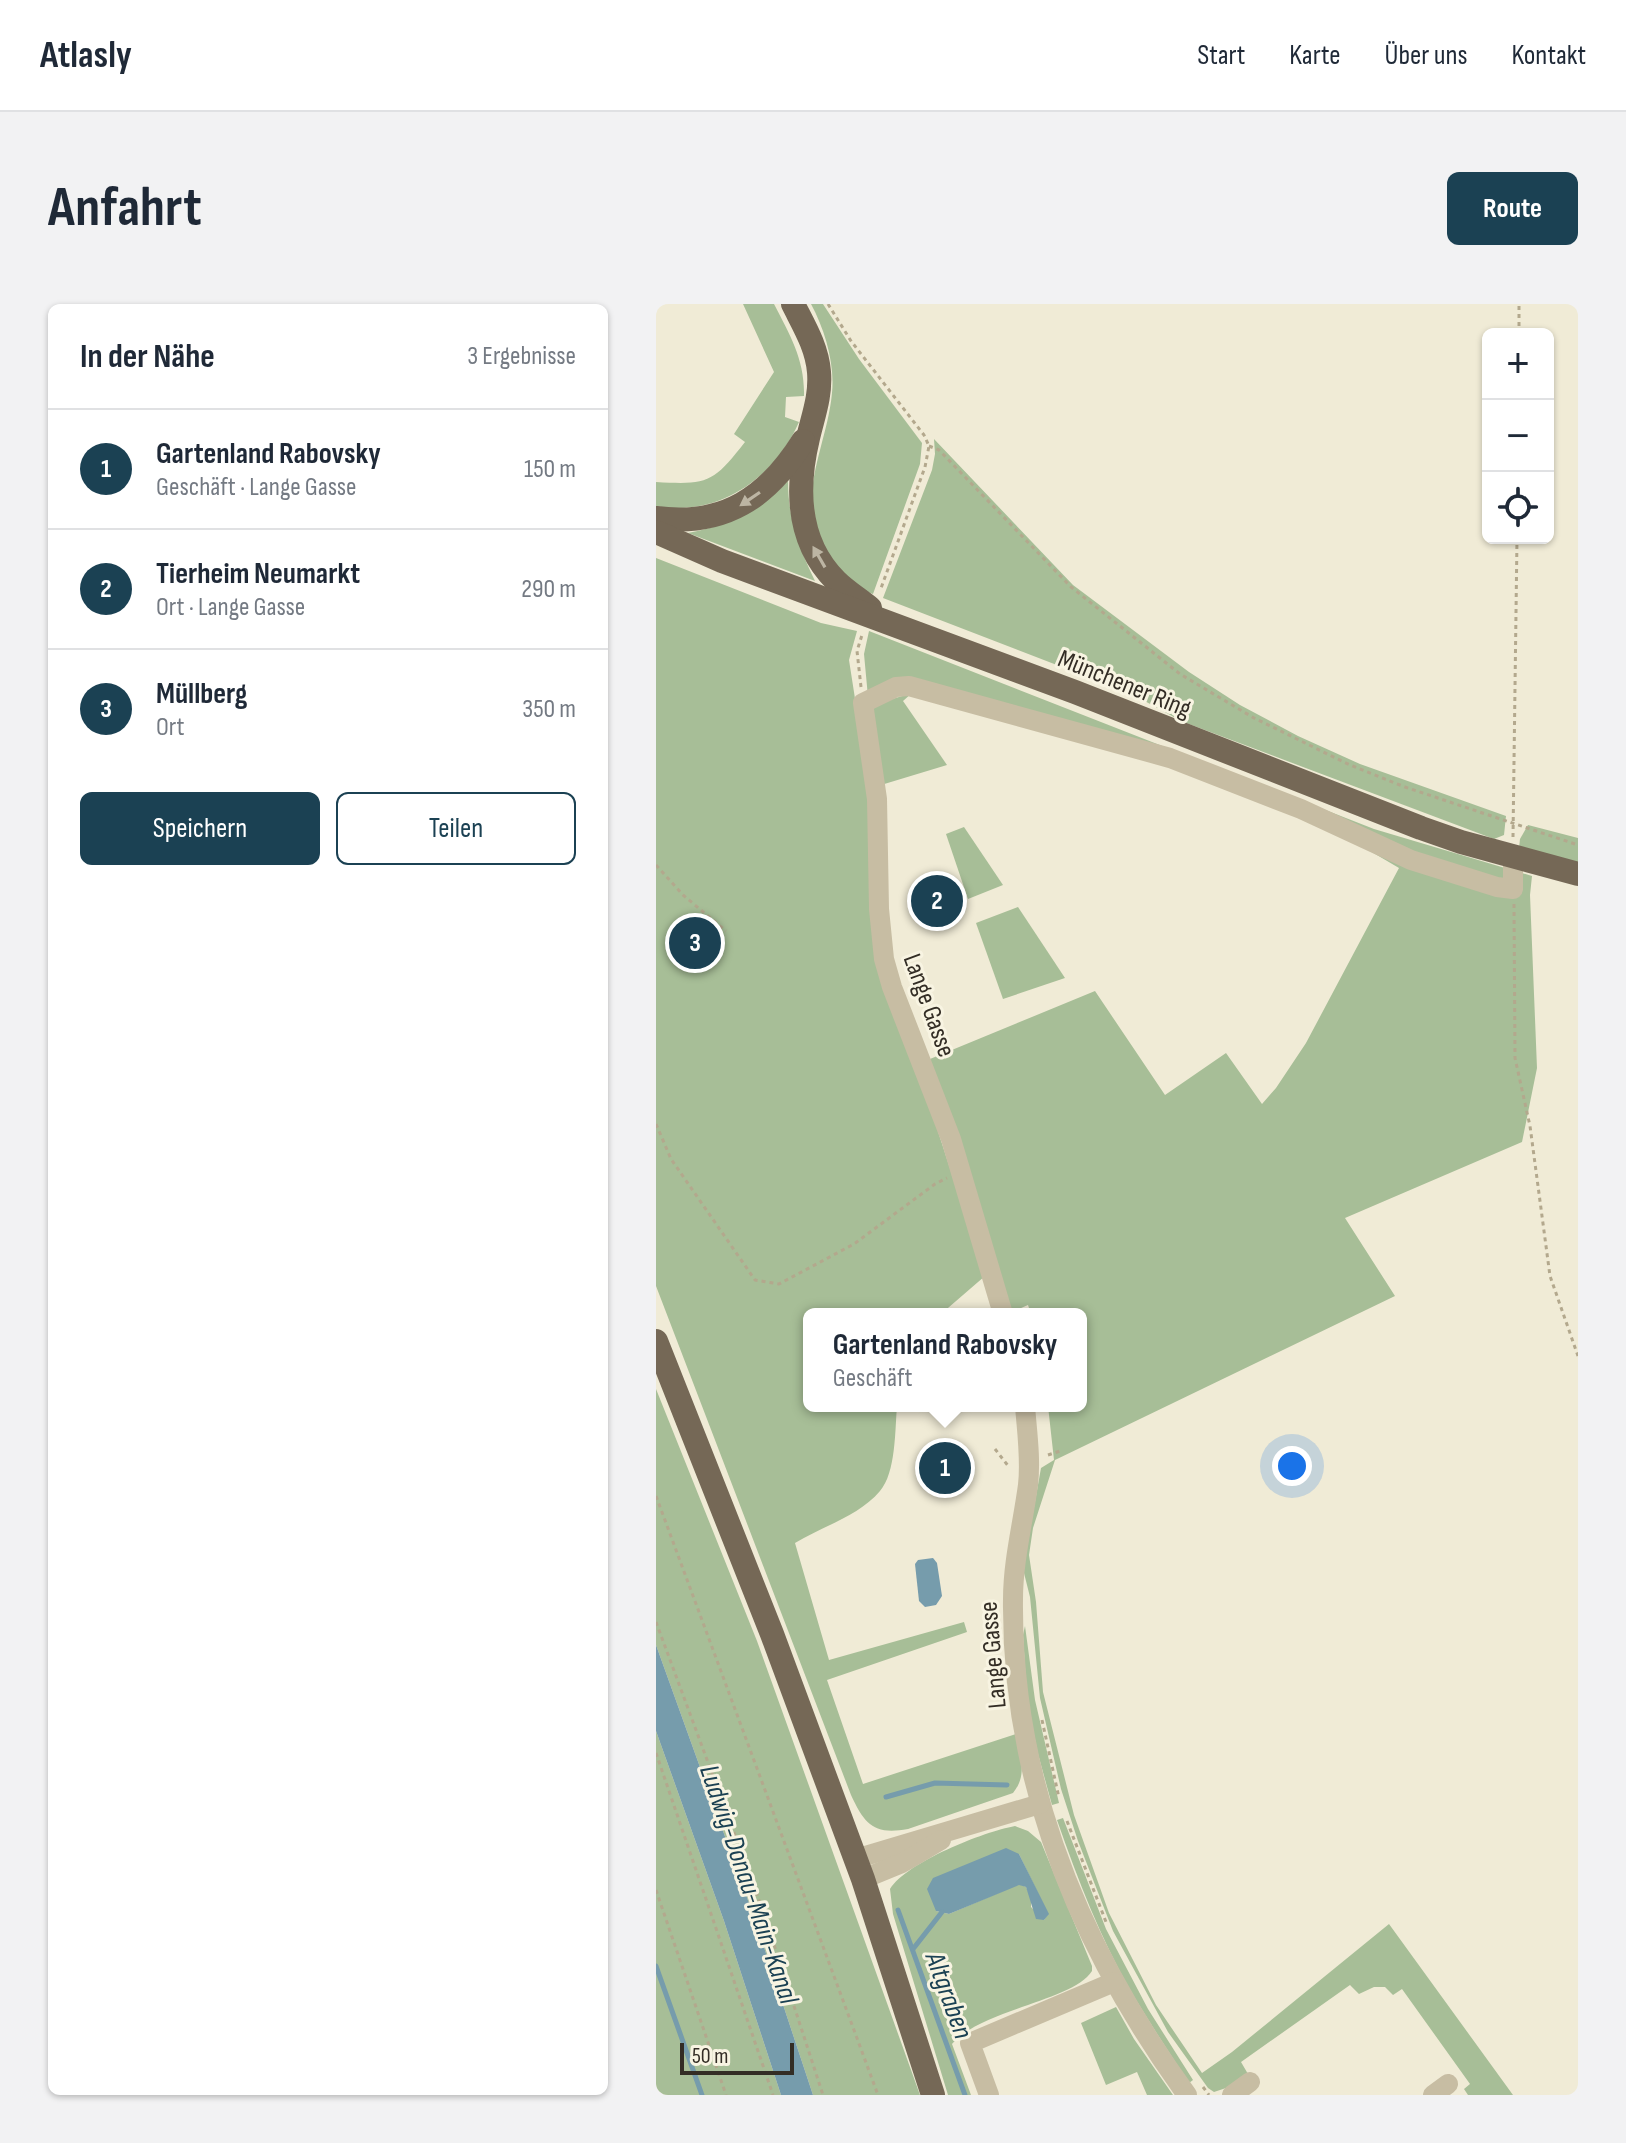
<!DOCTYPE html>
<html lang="de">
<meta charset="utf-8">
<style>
:root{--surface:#fff;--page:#f2f2f3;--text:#1f2937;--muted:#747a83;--line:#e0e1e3;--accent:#1b4153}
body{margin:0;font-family:"Sofia Sans Condensed",sans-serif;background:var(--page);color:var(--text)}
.controls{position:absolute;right:24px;top:24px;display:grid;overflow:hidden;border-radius:12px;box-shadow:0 2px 6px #0004}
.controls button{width:72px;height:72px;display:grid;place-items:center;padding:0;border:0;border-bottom:2px solid var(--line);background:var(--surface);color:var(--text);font:40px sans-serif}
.scale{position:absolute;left:24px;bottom:20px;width:114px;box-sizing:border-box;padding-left:8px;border:4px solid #332d25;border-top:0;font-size:22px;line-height:28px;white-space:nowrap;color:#332d25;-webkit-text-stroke:6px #f8f4e2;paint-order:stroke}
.you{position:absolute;left:636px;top:1162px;width:28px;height:28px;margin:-20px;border:6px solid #fff;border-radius:50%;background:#1a73e8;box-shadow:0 0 0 12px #1a73e833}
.badge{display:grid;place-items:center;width:52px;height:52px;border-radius:50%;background:var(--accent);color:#fff;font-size:26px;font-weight:700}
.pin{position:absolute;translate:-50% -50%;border:4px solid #fff;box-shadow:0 2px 8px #0006}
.popup{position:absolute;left:147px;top:1004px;width:284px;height:104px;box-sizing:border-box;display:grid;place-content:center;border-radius:12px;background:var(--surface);filter:drop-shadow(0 2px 6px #0005);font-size:26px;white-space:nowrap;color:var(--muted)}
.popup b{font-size:30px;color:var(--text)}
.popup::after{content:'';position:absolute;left:50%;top:100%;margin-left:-16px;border:16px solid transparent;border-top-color:var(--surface)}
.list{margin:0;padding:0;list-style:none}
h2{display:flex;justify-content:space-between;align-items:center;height:104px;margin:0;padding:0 32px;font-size:34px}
h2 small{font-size:26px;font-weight:400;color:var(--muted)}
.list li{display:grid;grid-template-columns:52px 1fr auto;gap:24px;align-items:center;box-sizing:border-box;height:120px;padding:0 32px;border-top:2px solid var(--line)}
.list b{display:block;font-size:30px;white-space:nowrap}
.list p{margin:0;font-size:26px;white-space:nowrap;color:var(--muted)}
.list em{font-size:26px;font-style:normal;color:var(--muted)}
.actions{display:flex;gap:16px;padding:24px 32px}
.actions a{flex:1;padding:18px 0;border:2px solid var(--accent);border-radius:12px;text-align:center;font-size:28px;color:var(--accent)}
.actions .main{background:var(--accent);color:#fff}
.icon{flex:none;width:44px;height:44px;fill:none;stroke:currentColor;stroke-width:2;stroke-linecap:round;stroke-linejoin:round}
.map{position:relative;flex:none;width:922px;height:1791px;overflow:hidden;border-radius:12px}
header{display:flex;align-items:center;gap:48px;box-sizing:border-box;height:112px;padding:0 40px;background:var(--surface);border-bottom:2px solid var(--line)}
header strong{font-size:38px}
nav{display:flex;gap:44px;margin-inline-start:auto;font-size:28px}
.intro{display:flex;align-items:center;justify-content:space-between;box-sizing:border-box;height:192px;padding:0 48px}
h1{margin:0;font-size:56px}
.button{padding:20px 36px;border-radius:12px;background:var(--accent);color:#fff;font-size:28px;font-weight:700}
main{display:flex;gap:48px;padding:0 48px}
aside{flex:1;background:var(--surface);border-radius:12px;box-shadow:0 2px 6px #0004}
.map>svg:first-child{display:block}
.green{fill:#a7be97;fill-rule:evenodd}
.water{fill:#769cac}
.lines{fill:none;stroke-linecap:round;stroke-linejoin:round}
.stream{stroke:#769cac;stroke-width:5}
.path{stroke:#b3a88d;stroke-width:3;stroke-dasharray:4 4;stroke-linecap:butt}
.minor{stroke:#c7bda3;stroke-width:20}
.major{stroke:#756856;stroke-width:24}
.oneway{fill:#bdb5a3}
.labels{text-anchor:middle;stroke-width:6;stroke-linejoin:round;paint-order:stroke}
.street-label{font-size:26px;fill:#332d25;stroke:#f8f4e2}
.water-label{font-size:28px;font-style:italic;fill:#1b4153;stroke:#f8f4e2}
</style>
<header>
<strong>Atlasly</strong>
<nav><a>Start</a><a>Karte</a><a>Über uns</a><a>Kontakt</a></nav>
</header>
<div class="intro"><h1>Anfahrt</h1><a class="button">Route</a></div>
<main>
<aside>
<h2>In der Nähe<small>3 Ergebnisse</small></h2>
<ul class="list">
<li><span class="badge">1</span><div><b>Gartenland Rabovsky</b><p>Geschäft · Lange Gasse</p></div><em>150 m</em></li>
<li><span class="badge">2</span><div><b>Tierheim Neumarkt</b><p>Ort · Lange Gasse</p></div><em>290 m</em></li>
<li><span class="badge">3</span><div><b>Müllberg</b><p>Ort</p></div><em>350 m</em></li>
</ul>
<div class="actions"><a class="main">Speichern</a><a>Teilen</a></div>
</aside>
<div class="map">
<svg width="922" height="1791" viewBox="0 0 922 1791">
<rect width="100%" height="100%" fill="#f0ebd6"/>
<g class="green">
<path d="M87,0H118C134,31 149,56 148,92L130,93L129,113L143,118C119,173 63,214 0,202V178C52,181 57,179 89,138L78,130L118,68Z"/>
<path d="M155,0H167L203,55L266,139L264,160L217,290C194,281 181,266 170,245C166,236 159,226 157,217C150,172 172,133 176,89C179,60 169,26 155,0Z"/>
<path d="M278,135L417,281L533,368L584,401L642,432L704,460L850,512L848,531L838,535L525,417L476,390L227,294L276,166L279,150Z"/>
<path d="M132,177C132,214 143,244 159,277L32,229C73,221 103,207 132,177Z"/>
<path d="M0,254L165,319L201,327L193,356L214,491L215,569L276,809L329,972L285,1010H153V1102H241C239,1125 240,1169 224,1187C203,1212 167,1222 139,1239L173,1356L308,1318L311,1328L171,1376L207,1480L360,1430C364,1451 372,1471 357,1489L252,1525C218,1531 209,1521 195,1491L0,982Z"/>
<path d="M213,327L718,525L876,572L874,591L881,764L866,838L689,914L739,992L399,1156L377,1224L373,1251L380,1298L387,1388L418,1511L453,1609L500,1701L546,1769L576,1748L733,1620L857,1791H812L808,1785L814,1780L746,1685L737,1691L729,1683H718L703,1690L694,1681L585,1758L592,1770L570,1784L558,1788L552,1784L512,1728L457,1627L422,1537L405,1485L384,1394L374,1293L367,1265L385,1164L398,1156L392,1102H425V1010H375L372,1001L354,1009L274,755L439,687L509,791L570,749L606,800L620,784L650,739L743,564L709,544L714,532L279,384L212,393L208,350Z"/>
<path d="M256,389L247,397L291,461L225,481L216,407L220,400Z"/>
<path d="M872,521L922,534V559L863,544L864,535Z"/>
<path d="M308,523L347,581L312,595L290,530Z"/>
<path d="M362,603L409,674L347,695L320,619Z"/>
<path d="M0,1085L101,1337L264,1791H157L98,1613L0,1341Z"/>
<path d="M369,1322L379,1396L403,1499L396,1501L382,1450L371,1396L367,1331Z"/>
<path d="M0,1427L68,1617L125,1791H0Z"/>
<path d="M407,1514L450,1625L492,1705L537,1776L533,1779C514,1750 495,1721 477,1691C445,1636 422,1576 401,1516Z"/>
<path d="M359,1522L372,1527L385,1538L436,1662V1667C417,1697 326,1705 296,1740L315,1791H292L237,1610L234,1585C251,1558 327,1528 359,1522ZM363,1550L392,1610L388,1616L375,1603V1594L370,1583L363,1580L293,1610L280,1607Z"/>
<path d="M460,1703L478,1735L517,1791H491L481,1768L450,1781L425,1719Z"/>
</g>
<g class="water">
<path d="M277,1254L281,1259L286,1292L280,1301L269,1303L263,1297L259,1260L262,1256Z"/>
<path d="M0,1341L98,1613L157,1791H125L68,1617L0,1427Z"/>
<path d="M350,1544L363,1550L393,1610L388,1616L380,1615L370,1583L363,1581L293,1610L280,1607L271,1585L277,1574Z"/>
</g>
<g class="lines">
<g class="stream">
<path d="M230,1493L279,1479L351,1481"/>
<path d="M242,1606L309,1791"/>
<path d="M257,1645L286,1608"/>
<path d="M0,1662L46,1791"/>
</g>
<g class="path">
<path d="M172,0L195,37L268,131L273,142L269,163L224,287"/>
<path d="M863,30V0"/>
<path d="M273,142L283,146L415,283L524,370L598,414L694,461L749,483L922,541"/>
<path d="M205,383L201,347L206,331"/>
<path d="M857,533L861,234"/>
<path d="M0,561L27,591L70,627"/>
<path d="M858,600L859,754L874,822L894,972L922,1052"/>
<path d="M0,820L15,855L99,976L123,980L198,940L279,880L291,874"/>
<path d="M339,1145L353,1163"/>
<path d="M392,1151L404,1147"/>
<path d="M0,1192L222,1791"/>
<path d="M0,1318L107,1607L167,1791"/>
<path d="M386,1416L403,1494"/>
<path d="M0,1449L117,1791"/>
<path d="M411,1517L450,1618"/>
<path d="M0,1586L70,1791"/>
<path d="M547,1783L553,1791"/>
</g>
<g class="minor">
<path d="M347,1010L295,835L236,683L228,655L223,605L221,495L207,399L240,383L253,382L514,454L645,505L755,556L841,583L857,585V553"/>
<path d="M369,1102C371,1128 375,1155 372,1181C367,1219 357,1257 357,1295C355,1478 425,1645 531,1791"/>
<path d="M199,1555L384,1500"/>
<path d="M207,1575L246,1559L285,1536"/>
<path d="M333,1791L314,1739L458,1678"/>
<path d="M576,1791L594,1778"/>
<path d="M777,1791L792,1780"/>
</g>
<g class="major">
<path d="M137,0C148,22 161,43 163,68C165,92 157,112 152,134C140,184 141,238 180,277C190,287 203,295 214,304"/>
<path d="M0,214C68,223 112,193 147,137"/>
<path d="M0,228L66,257L419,388L765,524L805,538L922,570"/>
<path d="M0,1037L116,1330L207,1575L277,1791"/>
</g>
</g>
<defs><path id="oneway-solid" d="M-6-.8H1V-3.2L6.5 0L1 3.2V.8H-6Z" transform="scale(2)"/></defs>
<g class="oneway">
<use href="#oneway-solid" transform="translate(94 195) rotate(146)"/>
<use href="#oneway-solid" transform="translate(163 253) rotate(-120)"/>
</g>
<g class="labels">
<g class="street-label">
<text transform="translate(469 379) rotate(22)" y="9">Münchener Ring</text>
<text transform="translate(274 701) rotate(70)" y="9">Lange Gasse</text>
<text transform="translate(336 1351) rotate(-95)" y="9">Lange Gasse</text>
</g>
<g class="water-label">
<text transform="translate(94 1580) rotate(71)" y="10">Ludwig-Donau-Main-Kanal</text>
<text transform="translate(294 1691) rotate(70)" y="10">Altgraben</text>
</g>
</g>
</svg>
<div class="controls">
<button>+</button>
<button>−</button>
<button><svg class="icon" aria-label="locate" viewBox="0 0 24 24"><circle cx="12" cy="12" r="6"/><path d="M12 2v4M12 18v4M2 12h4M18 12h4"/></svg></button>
</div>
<div class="scale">50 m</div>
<div class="you"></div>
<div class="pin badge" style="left:289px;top:1164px">1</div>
<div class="popup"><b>Gartenland Rabovsky</b>Geschäft</div>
<div class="pin badge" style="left:281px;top:597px">2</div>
<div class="pin badge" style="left:39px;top:639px">3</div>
</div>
</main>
